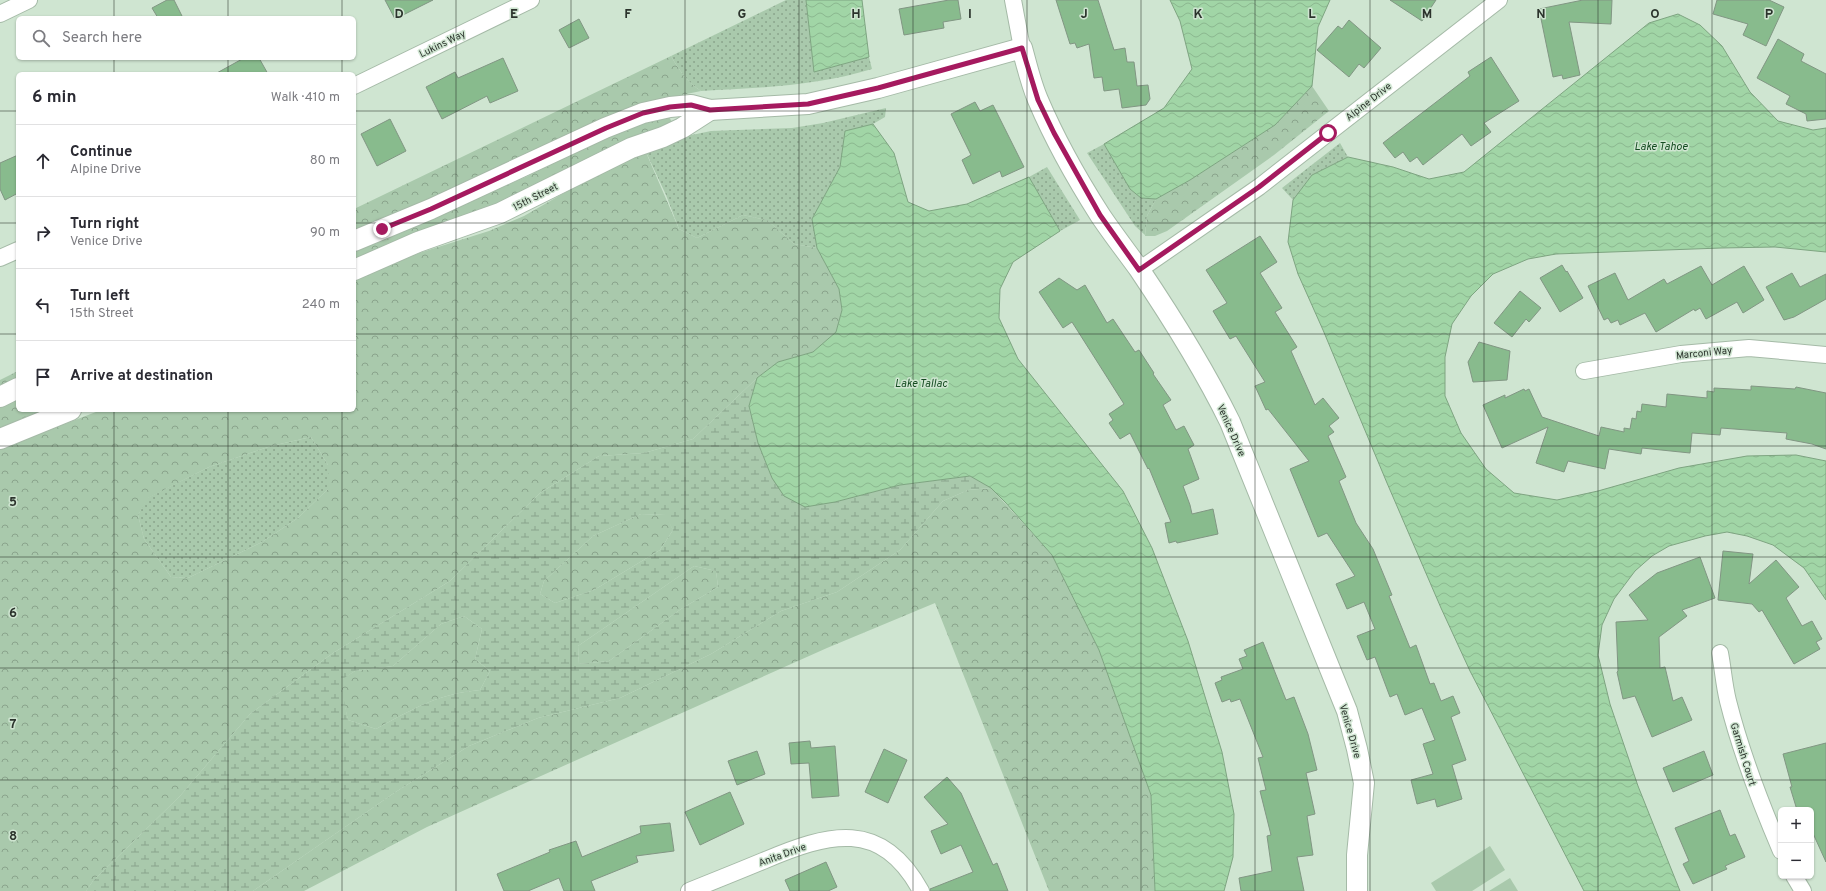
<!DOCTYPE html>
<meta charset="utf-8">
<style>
:root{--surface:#fff;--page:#f7f7f7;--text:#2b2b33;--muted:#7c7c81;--line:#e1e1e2}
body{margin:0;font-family:Overpass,sans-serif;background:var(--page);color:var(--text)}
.controls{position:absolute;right:12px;bottom:12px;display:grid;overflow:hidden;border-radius:6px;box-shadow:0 1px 3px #0004}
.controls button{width:36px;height:36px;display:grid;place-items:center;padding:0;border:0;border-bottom:1px solid var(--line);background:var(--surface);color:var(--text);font:20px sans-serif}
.stop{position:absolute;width:12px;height:12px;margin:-9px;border:3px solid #a51a5f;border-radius:50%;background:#fff}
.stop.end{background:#a51a5f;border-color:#fff;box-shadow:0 1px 4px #0008}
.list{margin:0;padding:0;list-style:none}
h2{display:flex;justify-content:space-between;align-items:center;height:52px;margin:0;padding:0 16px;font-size:17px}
h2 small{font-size:13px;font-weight:400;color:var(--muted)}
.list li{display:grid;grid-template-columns:26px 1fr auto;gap:12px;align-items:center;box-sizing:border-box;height:72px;padding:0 16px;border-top:1px solid var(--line)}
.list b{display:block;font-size:15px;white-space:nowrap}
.list p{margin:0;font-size:13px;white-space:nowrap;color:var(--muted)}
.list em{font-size:13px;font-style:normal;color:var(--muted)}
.icon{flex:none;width:22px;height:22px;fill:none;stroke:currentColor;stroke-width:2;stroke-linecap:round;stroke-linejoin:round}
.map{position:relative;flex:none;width:1826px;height:891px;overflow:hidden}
.search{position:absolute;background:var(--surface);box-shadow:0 1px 3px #0004;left:16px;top:16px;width:340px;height:44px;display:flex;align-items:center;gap:10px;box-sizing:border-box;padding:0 14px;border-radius:6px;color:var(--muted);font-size:15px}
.panel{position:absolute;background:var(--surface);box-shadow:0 1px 3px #0004;left:16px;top:72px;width:340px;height:340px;border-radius:6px}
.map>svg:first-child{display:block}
.grass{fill:url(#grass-dots)}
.forest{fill:url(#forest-crowns);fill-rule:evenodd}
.wetland{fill:url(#wetland-marsh);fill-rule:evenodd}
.pitch{fill:#a9c9ac}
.water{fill:url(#water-waves);stroke:#7ea481}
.building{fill:#88bb8d;stroke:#819683}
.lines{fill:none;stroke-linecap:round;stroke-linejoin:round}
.minor-casing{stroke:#a5baa7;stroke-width:18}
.tertiary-casing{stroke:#a5baa7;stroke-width:22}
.minor{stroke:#fff;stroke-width:16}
.tertiary{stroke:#fff;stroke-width:20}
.route{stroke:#a51a5f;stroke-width:5}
.grid{fill:none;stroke:#2b332c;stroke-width:1;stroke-opacity:0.55}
.labels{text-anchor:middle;stroke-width:3;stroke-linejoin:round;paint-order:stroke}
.street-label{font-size:10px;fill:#2b332c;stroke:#cfe5d1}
.water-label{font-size:11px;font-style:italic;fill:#144b20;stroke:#cfe5d1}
.grid-label{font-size:13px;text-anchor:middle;font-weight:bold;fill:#2b332c;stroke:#cfe5d1;stroke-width:3;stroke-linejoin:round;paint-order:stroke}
</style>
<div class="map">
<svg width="1826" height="891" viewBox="0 0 1826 891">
<defs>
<pattern id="grass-dots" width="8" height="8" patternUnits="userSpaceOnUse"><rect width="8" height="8" fill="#a9c9ac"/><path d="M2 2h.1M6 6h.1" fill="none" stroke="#8aa48c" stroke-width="1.8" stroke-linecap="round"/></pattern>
<pattern id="forest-crowns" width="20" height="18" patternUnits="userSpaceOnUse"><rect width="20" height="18" fill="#a9c9ac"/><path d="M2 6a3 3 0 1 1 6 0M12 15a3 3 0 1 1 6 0" fill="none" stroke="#8aa48c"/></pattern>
<pattern id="wetland-marsh" width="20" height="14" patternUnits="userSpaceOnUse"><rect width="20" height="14" fill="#a9c9ac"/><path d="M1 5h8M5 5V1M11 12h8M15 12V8" fill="none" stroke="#8aa48c"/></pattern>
<pattern id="water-waves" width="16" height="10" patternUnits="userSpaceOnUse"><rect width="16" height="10" fill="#a1d5a6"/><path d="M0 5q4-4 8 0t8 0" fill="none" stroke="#8bb78f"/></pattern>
</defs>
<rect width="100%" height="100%" fill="#cfe5d1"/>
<g class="grass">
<path d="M786,0H806L814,72L869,57L872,69C816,86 759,88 701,91C687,82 679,70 671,56Z"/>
<path d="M886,108L885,117L873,124L845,131L840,167L812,219L817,248L794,244L767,220L743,215L697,238L679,229L666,195L645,150L677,138L711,131L792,128L823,123Z"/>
<path d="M1340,143L1348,157L1312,175L1293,200L1282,188Z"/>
<path d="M1104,144L1130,189L1141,198L1156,199L1147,216L1145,235L1135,226L1087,153Z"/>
<path d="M1047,167L1080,220L1060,231L1029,177Z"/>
<path d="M311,437L328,465V489L298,518L262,542L188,578L171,577L144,539L138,515L147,498L209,467L271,446Z"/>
</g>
<g class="forest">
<path d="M671,56C679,70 687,82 701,91L672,97L354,233V209Z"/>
<path d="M1312,86L1329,111L1274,155L1167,231L1155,236H1145L1147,216L1156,199L1190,180L1275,125Z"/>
<path d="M661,116L669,117L672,122L503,204L354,263V251L528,176L578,150Z"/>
<path d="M645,150L679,229L697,238L743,215L767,220L794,244L817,248L839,289L842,310L836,332L813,352L778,362L757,378L693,439L644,453L599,456L540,493L450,581L333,653L250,714L180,796L93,881L86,891H0V449L101,410H354V281L419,253L489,231L524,216L611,166ZM311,437L328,465V489L298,518L262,542L188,578L171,577L144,539L138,515L148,498L209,467L271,446Z"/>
<path d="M18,371V380L0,389V380Z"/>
<path d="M18,396V410H53L0,432V405Z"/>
<path d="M991,488L1052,555L1099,650L1151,795L1155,891H1049L935,603L827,648L427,827L304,891H253L394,793L469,746L538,718L620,698L711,654L781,611L837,592L900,550L943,501L968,490Z"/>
<path d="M641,514L666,515L673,530L660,550L594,590L555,603L540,594L544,581L593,536Z"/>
<path d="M694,566L716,571L718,587L681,609L609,661L579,664L578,646Z"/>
<path d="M464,616L482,629L475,659L490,671L480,690C437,694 413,709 376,729L348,720L339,681L355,671L393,666L441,624Z"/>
</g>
<path class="wetland" d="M757,378L749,406L758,443L772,478L835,502L900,485L970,476L991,488L968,490L943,501L900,550L837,592L781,611L711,654L620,698L538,718L469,746L394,793L253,891H86L93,881L180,796L250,714L333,653L450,581L540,493L599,456L644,453L693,439ZM641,514L665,515L673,530L660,550L594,590L555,603L540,594L544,581L593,536ZM694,566L716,571L718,587L681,609L609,661L579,664L578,646ZM464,616L482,629L475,659L490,671L480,690C437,694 413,709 376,729L348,720L340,681L355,671L393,666L441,624Z"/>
<g class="pitch">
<path d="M1490,846L1505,870L1472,891H1436L1431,883Z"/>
<path d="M1510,878L1518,891H1489Z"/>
</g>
<g class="water">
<path d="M806,0H862L869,57L814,72Z"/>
<path d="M1170,0H1330L1318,27L1312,86L1275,125L1190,180L1156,199L1141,198L1130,189L1104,144L1164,108L1192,69L1180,21Z"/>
<path d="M1678,14L1700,25L1722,46L1750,92L1778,121L1813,130L1826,128V252L1775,247L1721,248L1556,254L1528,259L1493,274L1471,296L1452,324L1445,357V396L1461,433L1486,469L1514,493L1557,500L1598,491L1679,468L1747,456L1796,455L1826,461V600L1804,568L1773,545L1747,536L1727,532L1705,536L1669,546L1652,556L1635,571L1614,599L1602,625L1598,655L1610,704L1638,786L1680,891H1584L1470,671L1441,608L1387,483L1323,330L1298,274L1288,242L1293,200L1312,175L1348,157L1393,167L1429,179L1464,172L1649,23Z"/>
<path d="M873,124L894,153L908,202L929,211L967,204L1029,177L1060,231L1013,262L1000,289L999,318L1018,359L1123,491L1152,548L1188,641L1222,752L1234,814L1233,857L1224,891H1155L1151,795L1099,650L1052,555L1005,502L991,488L970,476L900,485L835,502L805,507L784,496L772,478L758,443L749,406L757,378L778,362L813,352L836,332L842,310L839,289L817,248L812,219L840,167L845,131Z"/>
</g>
<g class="building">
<path d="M167,0H174L183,18H158L152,8Z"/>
<path d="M385,0H433L395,19Z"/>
<path d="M949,0H958L961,19L943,22L944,28L904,35L899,9Z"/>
<path d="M1056,0H1098L1114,50L1125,48L1127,62H1134L1137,86L1148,85L1150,99L1146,105L1122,108L1119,89L1104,91L1102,77L1094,78L1089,44L1077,48L1075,43L1070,44Z"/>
<path d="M1390,0H1436L1422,21Z"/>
<path d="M1583,0H1612L1611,24L1569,22L1580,75L1563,79L1562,75L1553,77L1539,9Z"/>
<path d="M1717,0H1769L1784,7L1766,46L1743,35L1748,24L1713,14Z"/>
<path d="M579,19L589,38L569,48L559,30Z"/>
<path d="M1349,20L1381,48L1364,68L1359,64L1349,77L1317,50L1338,26L1342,29Z"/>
<path d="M1778,39L1804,54L1801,61L1826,74V119L1807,121L1806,114L1786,104L1790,96L1757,78Z"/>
<path d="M1491,57L1519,101L1484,123L1491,132L1471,146L1462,134L1423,165L1417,157L1410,162L1403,152L1395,158L1383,143L1470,76L1468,72Z"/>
<path d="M244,58H259L268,74H215Z"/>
<path d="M503,58L518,91L490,103L487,96L442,119L426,87L455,72L458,78Z"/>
<path d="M975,102L980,111L993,105L1024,167L1002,177L1000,171L973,184L962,160L971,155L951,114Z"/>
<path d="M390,119L406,151L377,166L361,134Z"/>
<path d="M18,155V193L5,200L0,189V163Z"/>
<path d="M1260,236L1277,262L1260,273L1282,308L1275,312L1297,347L1291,351L1315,405L1323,398L1339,418L1329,426L1334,432L1328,436L1346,477L1339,481L1356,523L1373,549L1392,595L1389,596L1410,648L1416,645L1430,684L1434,683L1441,701L1453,696L1460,713L1451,717L1466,760L1452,765L1462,799L1437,807L1435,799L1417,804L1411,780L1433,774L1423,744L1435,740L1422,708L1405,715L1397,694L1390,697L1375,657L1367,660L1357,636L1375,629L1364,602L1347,609L1336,584L1355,576L1327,533L1318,537L1290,469L1309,461L1268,409L1266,410L1255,386L1265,382L1236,336L1230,339L1213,311L1227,303L1206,270Z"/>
<path d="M1562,265L1566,272L1567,271L1583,298L1560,312L1540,278Z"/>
<path d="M1701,266L1712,285L1744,266L1764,300L1743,313L1737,302L1706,319L1700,308L1695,311L1694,309L1656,332L1645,313L1620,325L1618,320L1611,323L1608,318L1604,320L1588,286L1615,273L1628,300L1664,279L1667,284Z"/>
<path d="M1792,273L1800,287L1826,274V299L1794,317L1784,320L1766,287Z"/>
<path d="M1059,278L1077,290L1085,285L1107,323L1113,319L1135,352L1139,350L1154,373L1153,374L1171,400L1163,405L1176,430L1184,426L1194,445L1188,449L1199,479L1183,486L1190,505L1192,514L1213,509L1218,534L1177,543L1176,541L1169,543L1165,523L1171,522L1149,468L1148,469L1130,433L1120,439L1109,423L1113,420L1109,414L1124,404L1072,322L1063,328L1039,292Z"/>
<path d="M1520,291L1541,308L1529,322L1526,319L1512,337L1494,323Z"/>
<path d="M1479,342L1510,351L1507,380L1473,382L1468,362Z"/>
<path d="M1751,386L1795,389L1796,387L1826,393V449L1812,444L1786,439L1787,433L1721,428L1720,435L1692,433L1690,453L1642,448L1641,454L1609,449L1605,469L1568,461L1564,472L1536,463L1548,427L1502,448L1483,405L1505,395V398L1524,389L1525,391L1529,389L1542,417L1599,436L1601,427L1624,432V428L1630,429L1632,418L1636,419L1637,411L1641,412L1642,404L1666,407L1667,394L1707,398V391L1714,392V388L1751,390Z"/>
<path d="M1723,551L1753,554L1749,584L1776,560L1799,587L1786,598L1802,626L1812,621L1822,639L1816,642L1820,649L1794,664L1762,610L1759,612L1752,604L1718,600Z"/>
<path d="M1700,557L1715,598L1682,610L1687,616L1659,637L1660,668L1665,667L1673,701L1682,697L1692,720L1652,737L1635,696L1623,699L1617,672L1618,671L1616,622L1648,620L1629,595L1657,573Z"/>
<path d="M1263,642L1286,700L1294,697L1308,734L1317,770L1306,773L1315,814L1307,816L1313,855L1297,857L1304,891H1241L1239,878L1272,871L1267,836L1271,835L1260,791L1266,790L1258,758L1263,757L1240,699L1231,702L1230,699L1222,702L1215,683L1222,680L1221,677L1243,669L1239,659L1247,656L1244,650Z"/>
<path d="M810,741L811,748L835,746L839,796L812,798L809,763L791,764L789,743Z"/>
<path d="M1826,743V862L1811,829V810H1797L1790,787H1792L1783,754Z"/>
<path d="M884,749L907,760L888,803L865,792Z"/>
<path d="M757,751L765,774L737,785L728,761Z"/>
<path d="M1704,751L1713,775L1673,792L1663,768Z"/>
<path d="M947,777L961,793L993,865L997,863L1008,891H930V889L973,872L961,845L941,854L931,831L948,824L924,797Z"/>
<path d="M730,792L744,824L700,845L685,812Z"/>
<path d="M1720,810L1730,836L1735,834L1745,857L1725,866L1727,869L1693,884L1683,864L1689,861L1675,828Z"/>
<path d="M670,823L674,851L636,856L638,862L591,881L595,891H564L559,878L528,891H504L497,874L550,852L549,850L576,841L582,857L641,833L640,826Z"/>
<path d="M826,862L837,887L828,891H790L785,880Z"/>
</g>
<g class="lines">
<g class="minor-casing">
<g id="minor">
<path d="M1013,0L1022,48"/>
<path d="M0,14L29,0"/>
<path d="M354,86L531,0"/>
<path d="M0,258L18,250"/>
<path d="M1139,270L1259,187L1499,0"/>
<path d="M1584,371L1681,354L1749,348L1826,355"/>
<path d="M1720,653C1723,669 1724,685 1728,701C1741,753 1760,802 1781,851"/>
<path d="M1794,876L1803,891"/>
<path d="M689,891C714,881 739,871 763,861C829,833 881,818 921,891"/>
</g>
</g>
<g class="tertiary-casing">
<g id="tertiary">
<path d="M354,241L431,209L605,128L643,113L670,107L691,105L710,110L808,104L878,88L1022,48C1027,66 1031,84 1038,100C1055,140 1077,179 1100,215C1112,233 1126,251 1139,269C1172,318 1204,369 1230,422L1347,711L1357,749L1364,783L1357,855V891"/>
<path d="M354,270L418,242L500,213L631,148L663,137L682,128L710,110"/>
<path d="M0,397L18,388"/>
<path d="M0,439L71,410"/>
</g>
</g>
<use href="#minor" class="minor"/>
<use href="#tertiary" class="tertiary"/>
</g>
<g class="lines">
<path class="route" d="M382,229L431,209L606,128L643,113L670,107L691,105L710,110L808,104L878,88L1022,48L1038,100L1054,133L1100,215L1139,270L1259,187L1328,133"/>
</g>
<path class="grid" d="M114,0V18M228,0V18M342,0V18M456,0V891M571,0V891M685,0V891M799,0V891M913,0V891M1027,0V891M1141,0V891M1255,0V891M1370,0V891M1484,0V891M1598,0V891M1712,0V891M114,58V74M228,58V74M342,58V74M0,111H18M354,111H1826M0,223H18M354,223H1826M0,334H18M354,334H1826M114,410V891M228,410V891M342,410V891M0,446H1826M0,557H1826M0,668H1826M0,780H1826"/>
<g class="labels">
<g class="street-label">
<text transform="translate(442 43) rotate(-26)" y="4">Lukins Way</text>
<text transform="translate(1368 101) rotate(-38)" y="4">Alpine Drive</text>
<text transform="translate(535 196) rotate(-27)" y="4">15th Street</text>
<text transform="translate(1704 352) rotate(-6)" y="4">Marconi Way</text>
<text transform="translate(1232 430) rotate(66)" y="4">Venice Drive</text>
<text transform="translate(1351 731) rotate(74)" y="4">Venice Drive</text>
<text transform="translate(1744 754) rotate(73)" y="4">Garmish Court</text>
<text transform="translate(782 854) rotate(-20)" y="4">Anita Drive</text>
</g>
<g class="water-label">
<text x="1661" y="150">Lake Tahoe</text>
<text x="921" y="387">Lake Tallac</text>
</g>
</g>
<g class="grid-label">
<text x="399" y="18">D</text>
<text x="514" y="18">E</text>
<text x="628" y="18">F</text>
<text x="742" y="18">G</text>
<text x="856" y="18">H</text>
<text x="970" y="18">I</text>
<text x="1084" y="18">J</text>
<text x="1198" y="18">K</text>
<text x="1312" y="18">L</text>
<text x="1427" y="18">M</text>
<text x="1541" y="18">N</text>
<text x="1655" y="18">O</text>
<text x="1769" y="18">P</text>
<text x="13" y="506">5</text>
<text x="13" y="617">6</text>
<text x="13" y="728">7</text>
<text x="13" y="840">8</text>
</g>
</svg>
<div class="controls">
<button>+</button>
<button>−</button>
</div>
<div class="stop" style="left:1328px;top:133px"></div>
<div class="stop end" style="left:382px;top:229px"></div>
<div class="search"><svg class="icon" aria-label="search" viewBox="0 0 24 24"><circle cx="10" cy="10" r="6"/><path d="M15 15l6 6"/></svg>Search here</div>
<section class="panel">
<h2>6 min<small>Walk · 410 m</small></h2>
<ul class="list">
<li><svg class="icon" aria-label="ahead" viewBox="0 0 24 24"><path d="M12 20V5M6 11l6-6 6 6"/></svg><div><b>Continue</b><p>Alpine Drive</p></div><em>80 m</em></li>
<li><svg class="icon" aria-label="right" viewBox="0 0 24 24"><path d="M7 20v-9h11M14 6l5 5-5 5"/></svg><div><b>Turn right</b><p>Venice Drive</p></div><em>90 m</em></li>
<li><svg class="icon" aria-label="left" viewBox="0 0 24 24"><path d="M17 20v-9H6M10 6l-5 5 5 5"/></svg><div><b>Turn left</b><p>15th Street</p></div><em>240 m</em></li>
<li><svg class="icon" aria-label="arrive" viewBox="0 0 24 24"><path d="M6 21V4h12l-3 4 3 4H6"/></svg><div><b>Arrive at destination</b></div></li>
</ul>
</section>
</div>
